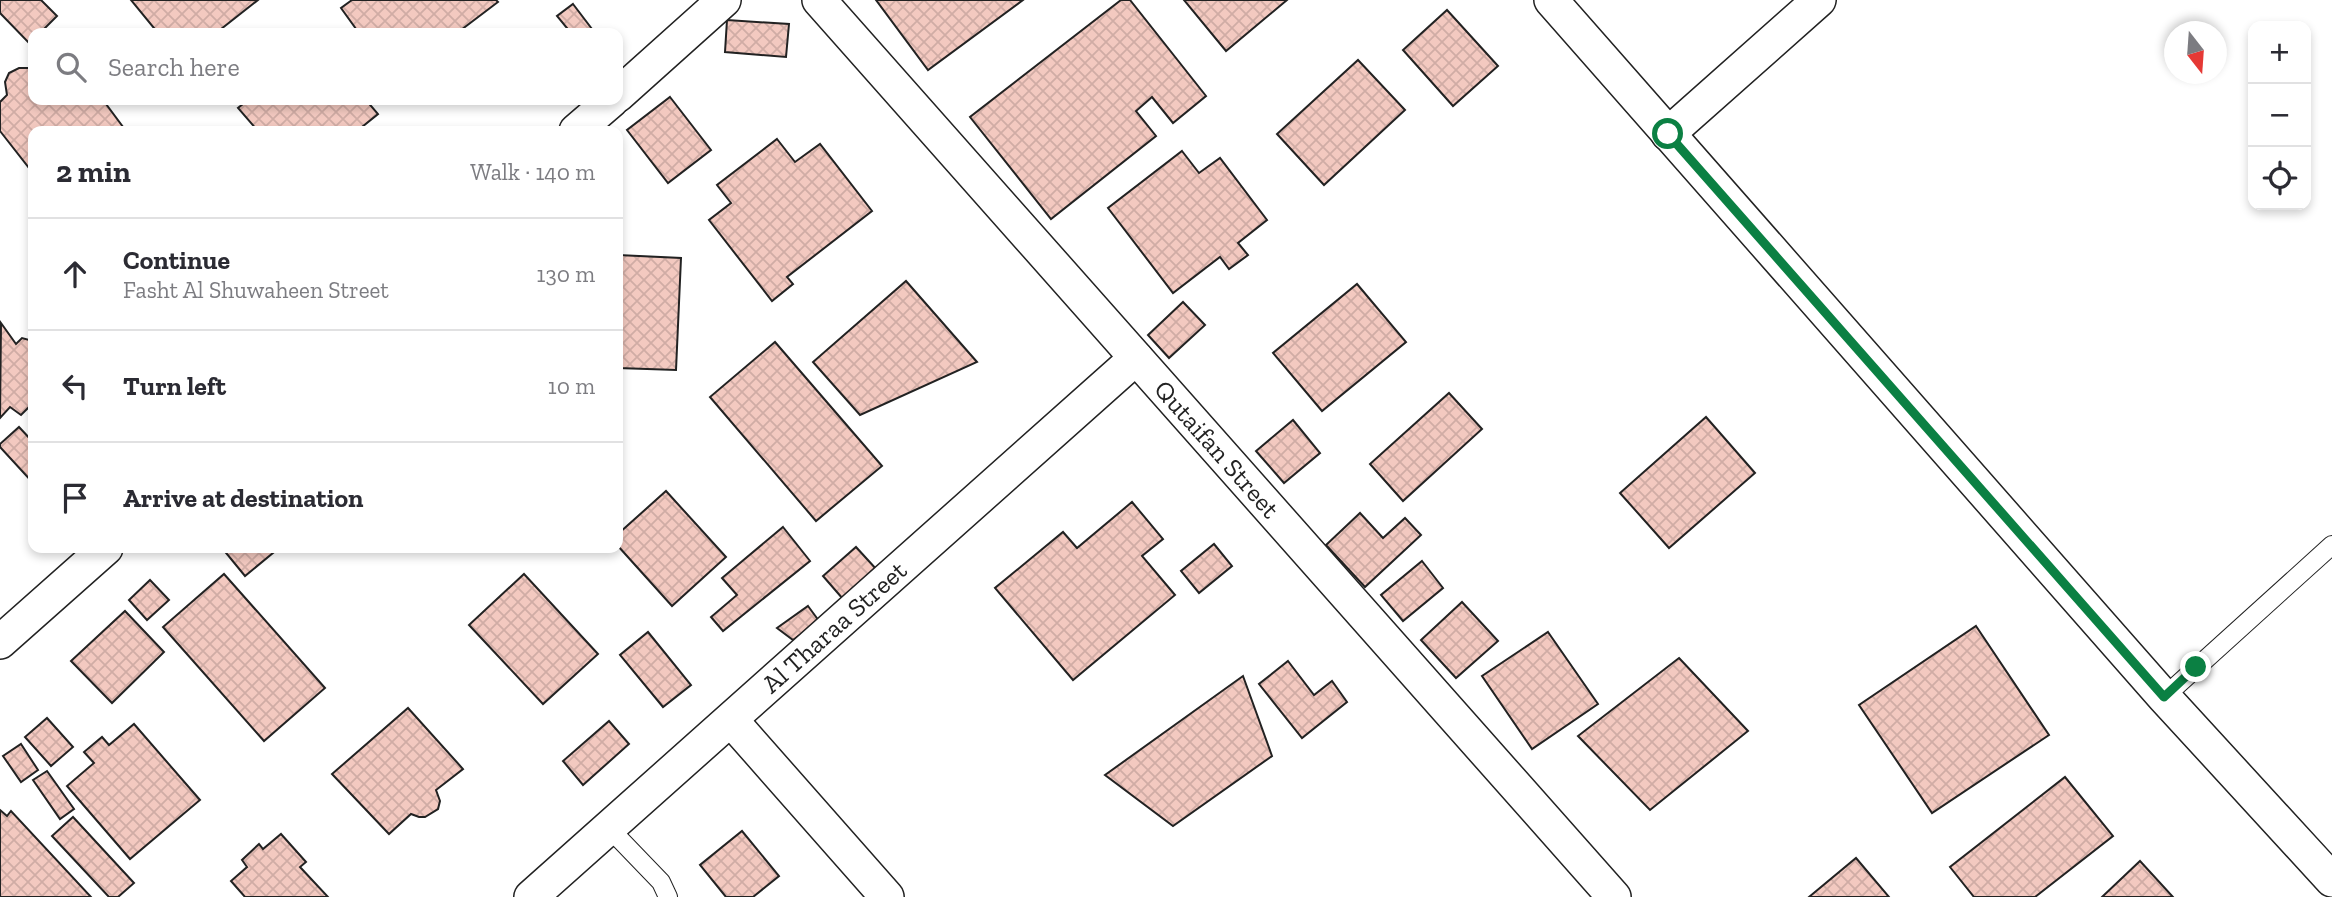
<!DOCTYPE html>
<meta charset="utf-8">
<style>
:root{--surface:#fff;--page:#f7f7f7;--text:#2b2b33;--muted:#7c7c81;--line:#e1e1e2}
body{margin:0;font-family:"Zilla Slab",serif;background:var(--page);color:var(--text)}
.controls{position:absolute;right:21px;top:21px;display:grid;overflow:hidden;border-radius:14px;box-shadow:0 4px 10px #0003}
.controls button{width:63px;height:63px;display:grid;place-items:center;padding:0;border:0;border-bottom:2px solid var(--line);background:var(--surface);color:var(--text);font:35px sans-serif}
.compass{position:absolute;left:2164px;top:21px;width:63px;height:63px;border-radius:50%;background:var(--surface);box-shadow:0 4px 10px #0003;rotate:163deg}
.stop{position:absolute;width:21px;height:21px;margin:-16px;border:5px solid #0b8043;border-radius:50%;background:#fff}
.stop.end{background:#0b8043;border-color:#fff;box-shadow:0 2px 7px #0008}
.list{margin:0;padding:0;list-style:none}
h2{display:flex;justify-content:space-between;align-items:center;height:91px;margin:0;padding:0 28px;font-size:30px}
h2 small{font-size:23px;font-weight:400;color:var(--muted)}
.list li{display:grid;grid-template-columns:46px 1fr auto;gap:21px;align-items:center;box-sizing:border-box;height:112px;padding:0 28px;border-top:2px solid var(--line)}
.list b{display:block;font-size:26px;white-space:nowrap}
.list p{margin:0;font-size:23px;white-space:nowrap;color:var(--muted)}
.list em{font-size:23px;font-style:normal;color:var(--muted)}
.icon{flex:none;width:38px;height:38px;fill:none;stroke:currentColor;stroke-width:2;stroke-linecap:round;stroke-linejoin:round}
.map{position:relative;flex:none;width:2332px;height:897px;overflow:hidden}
.search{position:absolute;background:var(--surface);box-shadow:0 4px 10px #0003;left:28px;top:28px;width:595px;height:77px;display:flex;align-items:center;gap:18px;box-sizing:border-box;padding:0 24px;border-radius:14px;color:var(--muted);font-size:26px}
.panel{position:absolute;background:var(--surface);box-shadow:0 4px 10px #0003;left:28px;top:126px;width:595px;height:427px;border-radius:14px}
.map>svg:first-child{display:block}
.building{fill:url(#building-cross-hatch);stroke:#222;stroke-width:2}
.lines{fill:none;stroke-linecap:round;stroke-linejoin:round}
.service-casing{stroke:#222;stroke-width:20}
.minor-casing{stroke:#222;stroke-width:36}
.service{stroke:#fff;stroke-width:18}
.minor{stroke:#fff;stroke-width:33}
.route{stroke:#0b8043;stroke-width:9}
.labels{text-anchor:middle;stroke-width:5;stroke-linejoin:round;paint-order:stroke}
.street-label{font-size:26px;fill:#222;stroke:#fff}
</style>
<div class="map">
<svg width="2332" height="897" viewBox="0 0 2332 897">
<defs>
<pattern id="building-cross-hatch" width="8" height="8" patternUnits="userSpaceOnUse" patternTransform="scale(1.75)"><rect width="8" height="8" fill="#f3c9c0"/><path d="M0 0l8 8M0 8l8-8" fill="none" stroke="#d0aca5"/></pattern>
</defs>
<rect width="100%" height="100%" fill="#fff"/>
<g class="building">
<path d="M0,0H41L57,16L40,33H33V40L29,43L0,13Z"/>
<path d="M131,0H258L216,33H158Z"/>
<path d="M352,0H496L498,2L457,33H359L341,8Z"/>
<path d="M876,0H1023L928,70Z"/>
<path d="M1121,0H1130L1206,96L1173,123L1152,97L1136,111L1156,136L1051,219L970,117Z"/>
<path d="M1184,0H1287L1226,51Z"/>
<path d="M573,4L595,33H571L557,16Z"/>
<path d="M1447,10L1498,66L1453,106L1403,50Z"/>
<path d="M727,20L789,24L786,57L725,52Z"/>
<path d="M1358,60L1405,110L1324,185L1277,134Z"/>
<path d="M33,64V100H103L126,131H33V173L0,131V102L7,95L5,82L9,73L19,68H28Z"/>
<path d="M670,97L711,150L668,183L627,130Z"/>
<path d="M248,100H366L378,114L357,131H258L238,108Z"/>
<path d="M777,139L795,162L820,144L872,211L787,277L793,284L772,301L709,220L731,203L717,185Z"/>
<path d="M1182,151L1199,173L1220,158L1267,220L1238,243L1248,255L1229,269L1220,257L1173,293L1108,208Z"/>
<path d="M618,255L681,258L676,370L618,368Z"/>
<path d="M906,281L977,362L860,415L813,362Z"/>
<path d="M1357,284L1406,342L1322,411L1273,353Z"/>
<path d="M1183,302L1205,325L1169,358L1148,335Z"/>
<path d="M1,323L16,344L22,338L33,341V409L30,406L21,415L10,407L0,418Z"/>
<path d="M775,342L882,466L816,521L710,397Z"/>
<path d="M1449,393L1482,429L1403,501L1370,464Z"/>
<path d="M1706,417L1755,473L1669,548L1620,493Z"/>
<path d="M1293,420L1320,453L1284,483L1256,451Z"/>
<path d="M19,427L33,442V483L0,447V444Z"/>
<path d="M666,491L726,557L672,606L618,546V534Z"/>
<path d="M1132,502L1163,539L1142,556L1175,595L1073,680L995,588L1063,532L1077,548Z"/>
<path d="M1360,513L1383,538L1405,518L1421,535L1365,587L1326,545Z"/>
<path d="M783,527L810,561L723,631L711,617L737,595L722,578Z"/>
<path d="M1214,544L1232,566L1199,593L1181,571Z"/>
<path d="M856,547L877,570L843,599L823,576Z"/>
<path d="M222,548H279L245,576Z"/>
<path d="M1422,561L1443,588L1403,621L1381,595Z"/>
<path d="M224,574L325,688L264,741L163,627Z"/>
<path d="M524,574L598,654L543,704L469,625Z"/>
<path d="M150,580L169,600L147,620L129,600Z"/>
<path d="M1462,602L1498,641L1456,678L1421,640Z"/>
<path d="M808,606L819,621L793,640L777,628Z"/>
<path d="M125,611L164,652L112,703L71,661Z"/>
<path d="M1976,626L2049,735L1932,813L1859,705Z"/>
<path d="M648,632L691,685L663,707L620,655Z"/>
<path d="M1548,632L1598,704L1532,749L1482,676Z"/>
<path d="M1679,658L1748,731L1650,810L1578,736Z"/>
<path d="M1288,661L1314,695L1332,681L1347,702L1302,738L1259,684Z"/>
<path d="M1243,676L1272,756L1173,826L1105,775Z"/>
<path d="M408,708L463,769L436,790L440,801L438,809L425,817H419L411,814L389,834L332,774Z"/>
<path d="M47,718L73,747L51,766L25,737Z"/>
<path d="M609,721L629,744L583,785L563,761Z"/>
<path d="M134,724L200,800L130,859L67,786L94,763L84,752L102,737L109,745Z"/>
<path d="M21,744L38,770L21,782L3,756Z"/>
<path d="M47,771L74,809L60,819L33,780Z"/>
<path d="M2065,777L2113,836L2035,897H1974L1950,867Z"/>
<path d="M0,810L7,816L11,811L91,897H0Z"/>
<path d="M73,817L134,883L118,897H109L52,836Z"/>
<path d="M742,831L779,876L753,897H726L700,865Z"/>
<path d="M281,834L306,862L300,867L328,897H245L231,881L247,867L242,860L259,844L263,849Z"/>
<path d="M1856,858L1889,897H1809Z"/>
<path d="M2140,861L2173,897H2102Z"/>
</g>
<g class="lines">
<g class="service-casing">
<g id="service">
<path d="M2164,697L2332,545"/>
<path d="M609,828L661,882L668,897"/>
</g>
</g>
<g class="minor-casing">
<g id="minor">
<path id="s1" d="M819,0L1614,897"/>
<path d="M1551,0L2164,697L2332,880"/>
<path d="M618,95L724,0"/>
<path d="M576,131L612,100"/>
<path d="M1668,134L1819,0"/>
<path d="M0,642L106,548"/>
<path d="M731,720L887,897"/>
<path id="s2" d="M531,897L1136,358"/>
</g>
</g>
<use href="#service" class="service"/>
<use href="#minor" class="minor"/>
</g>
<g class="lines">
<path class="route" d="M1668,134L2164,697L2196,667"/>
</g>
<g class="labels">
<g class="street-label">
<text dy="9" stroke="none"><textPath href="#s1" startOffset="600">Qutaifan Street</textPath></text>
<text dy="9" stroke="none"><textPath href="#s2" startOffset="406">Al Tharaa Street</textPath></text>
</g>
</g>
</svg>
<div class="controls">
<button>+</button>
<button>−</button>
<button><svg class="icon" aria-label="locate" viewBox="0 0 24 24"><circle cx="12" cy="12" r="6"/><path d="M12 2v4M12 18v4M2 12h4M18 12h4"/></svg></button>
</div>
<svg class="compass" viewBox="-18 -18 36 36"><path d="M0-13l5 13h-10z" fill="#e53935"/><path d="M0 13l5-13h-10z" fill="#7c7c81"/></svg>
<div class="stop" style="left:1668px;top:134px"></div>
<div class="stop end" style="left:2196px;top:667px"></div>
<div class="search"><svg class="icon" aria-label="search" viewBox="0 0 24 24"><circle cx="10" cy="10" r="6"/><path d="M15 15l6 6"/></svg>Search here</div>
<section class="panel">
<h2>2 min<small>Walk · 140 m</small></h2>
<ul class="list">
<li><svg class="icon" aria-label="ahead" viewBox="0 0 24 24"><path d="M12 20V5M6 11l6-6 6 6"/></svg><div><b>Continue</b><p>Fasht Al Shuwaheen Street</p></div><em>130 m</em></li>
<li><svg class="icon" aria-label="left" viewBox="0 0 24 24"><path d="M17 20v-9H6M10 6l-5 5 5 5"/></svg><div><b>Turn left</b></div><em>10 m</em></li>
<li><svg class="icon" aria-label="arrive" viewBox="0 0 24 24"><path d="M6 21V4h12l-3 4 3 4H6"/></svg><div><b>Arrive at destination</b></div></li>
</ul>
</section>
</div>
